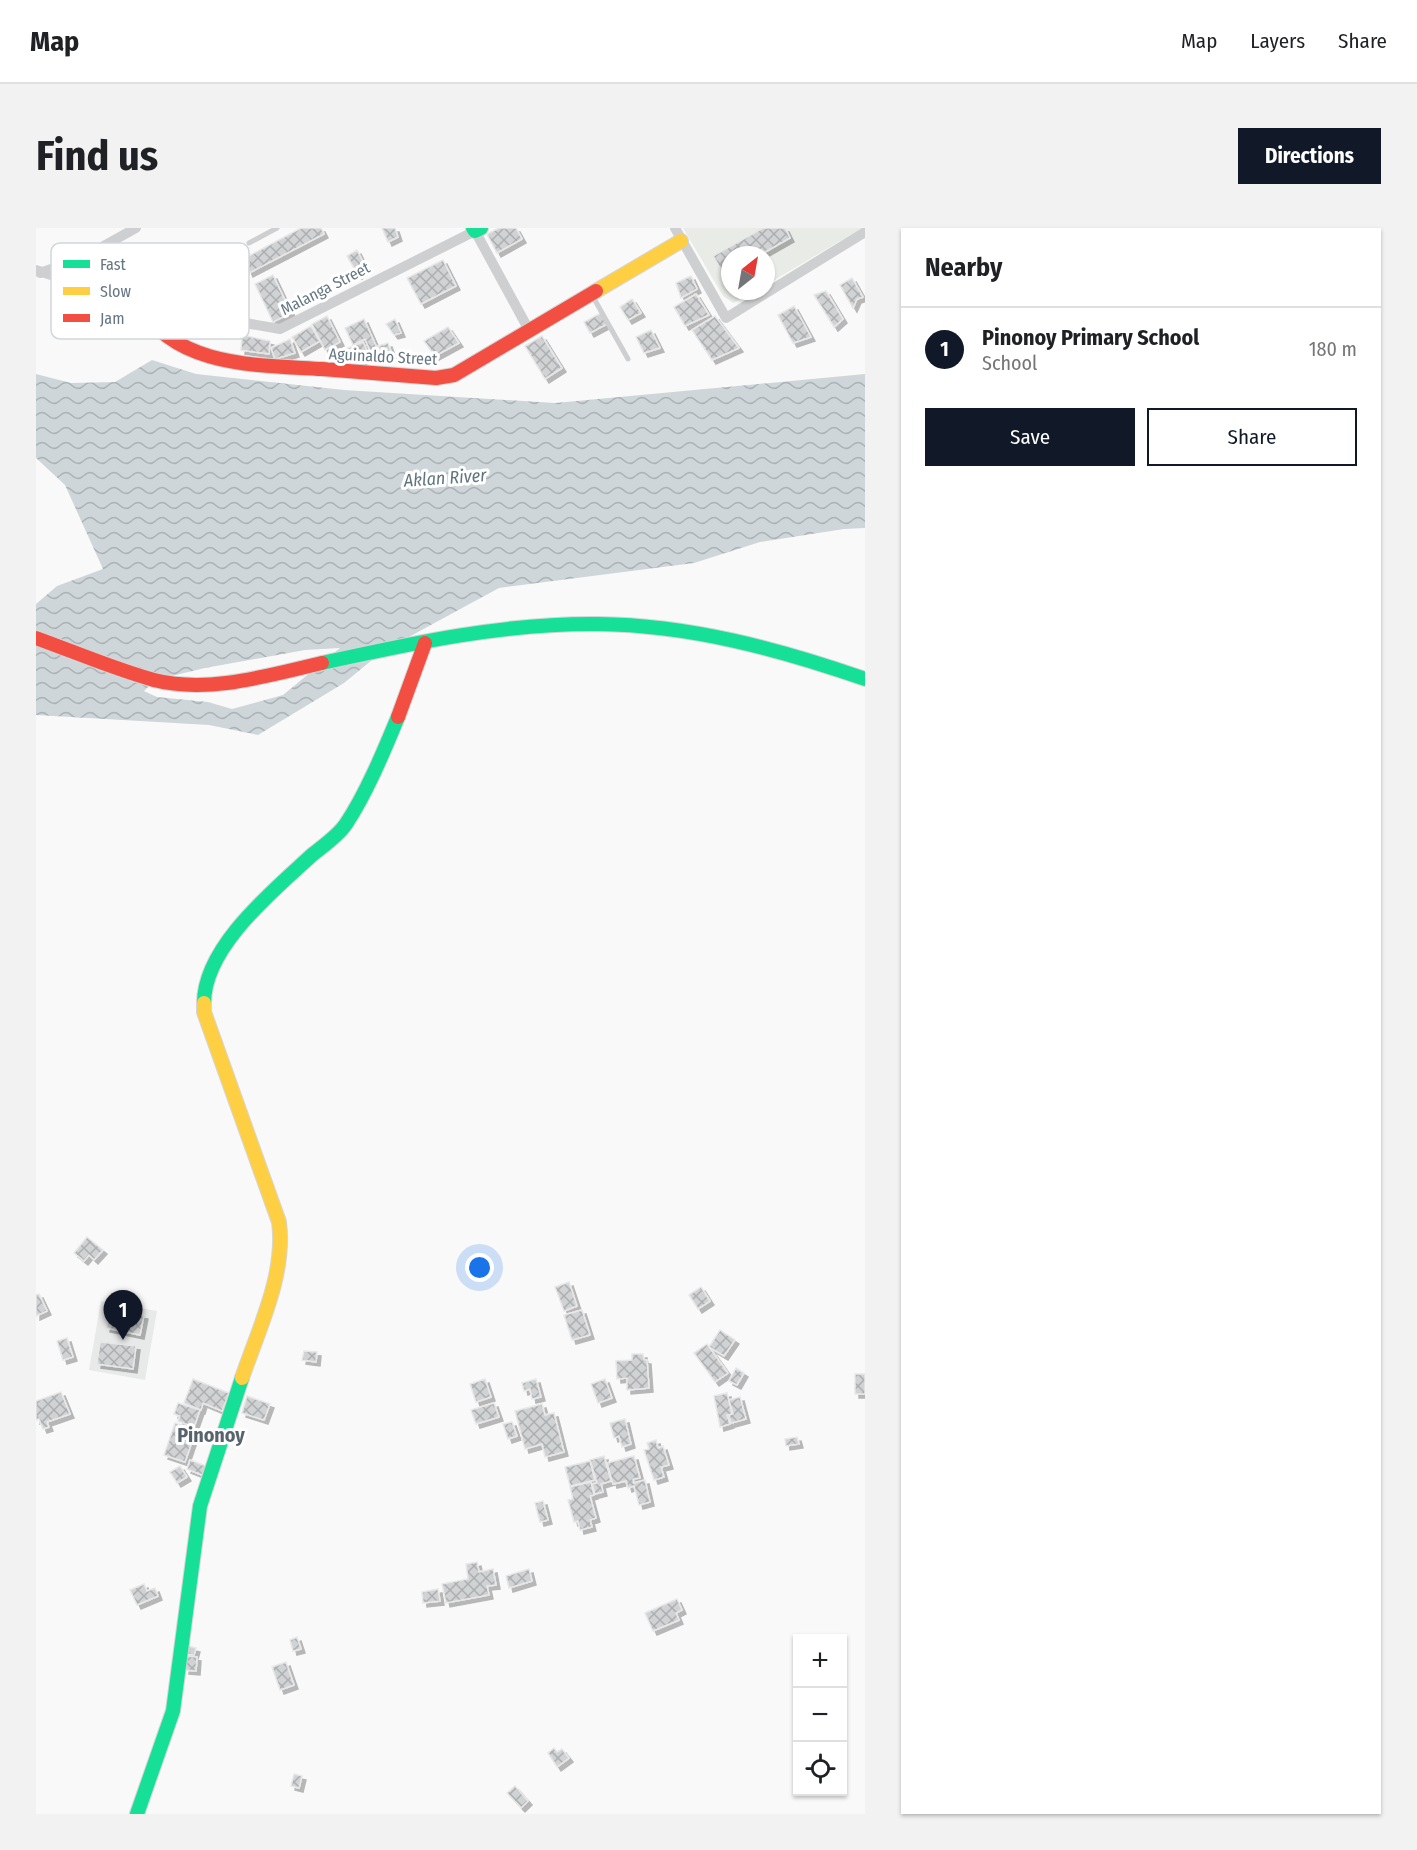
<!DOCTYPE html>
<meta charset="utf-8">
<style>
:root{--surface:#fff;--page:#f2f2f2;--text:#202124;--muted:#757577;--line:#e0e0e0;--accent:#111827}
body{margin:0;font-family:"Fira Sans Condensed",sans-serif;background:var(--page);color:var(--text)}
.controls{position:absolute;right:18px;bottom:18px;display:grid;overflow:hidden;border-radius:0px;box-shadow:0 2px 4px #0004}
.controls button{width:54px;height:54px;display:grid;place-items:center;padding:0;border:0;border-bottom:2px solid var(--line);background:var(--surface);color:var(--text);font:30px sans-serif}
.compass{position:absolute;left:685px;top:18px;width:54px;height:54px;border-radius:50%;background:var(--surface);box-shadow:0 2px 4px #0004;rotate:31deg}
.you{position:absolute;left:444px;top:1040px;width:21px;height:21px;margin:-15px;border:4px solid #fff;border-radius:50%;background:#1a73e8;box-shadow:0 0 0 9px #1a73e833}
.badge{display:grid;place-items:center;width:39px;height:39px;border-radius:50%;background:var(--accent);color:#fff;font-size:20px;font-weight:700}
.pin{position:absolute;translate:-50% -50px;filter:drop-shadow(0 2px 3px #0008)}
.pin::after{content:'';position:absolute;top:32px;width:21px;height:18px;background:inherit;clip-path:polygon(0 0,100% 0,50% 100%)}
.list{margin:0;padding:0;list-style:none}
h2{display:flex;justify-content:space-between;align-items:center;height:78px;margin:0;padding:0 24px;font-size:26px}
h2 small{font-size:20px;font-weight:400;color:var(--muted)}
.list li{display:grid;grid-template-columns:39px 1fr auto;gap:18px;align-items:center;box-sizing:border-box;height:84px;padding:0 24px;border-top:2px solid var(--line)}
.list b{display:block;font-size:22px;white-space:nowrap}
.list p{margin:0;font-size:20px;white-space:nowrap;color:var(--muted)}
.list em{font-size:20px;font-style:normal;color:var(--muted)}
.actions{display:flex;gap:12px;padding:18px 24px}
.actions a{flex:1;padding:14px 0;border:2px solid var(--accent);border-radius:0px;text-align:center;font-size:21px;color:var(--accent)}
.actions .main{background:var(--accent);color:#fff}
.icon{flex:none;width:33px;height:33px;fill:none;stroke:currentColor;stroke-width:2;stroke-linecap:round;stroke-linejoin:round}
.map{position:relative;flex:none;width:829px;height:1586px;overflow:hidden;border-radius:0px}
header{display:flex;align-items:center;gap:36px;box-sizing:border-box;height:84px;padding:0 30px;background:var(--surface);border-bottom:2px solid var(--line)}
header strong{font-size:28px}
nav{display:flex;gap:33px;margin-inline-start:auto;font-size:21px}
.intro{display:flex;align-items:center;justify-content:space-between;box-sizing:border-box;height:144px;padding:0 36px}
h1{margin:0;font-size:42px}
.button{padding:15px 27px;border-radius:0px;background:var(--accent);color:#fff;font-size:21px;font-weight:700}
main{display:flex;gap:36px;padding:0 36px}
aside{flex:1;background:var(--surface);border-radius:0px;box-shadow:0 2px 4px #0004}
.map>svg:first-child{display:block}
.built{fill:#e8e9e9}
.park{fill:#e8ebe6}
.water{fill:url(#water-waves);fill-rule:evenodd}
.building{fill:url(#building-cross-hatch);stroke:#e8e8e8;stroke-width:1.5;filter:url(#shadow)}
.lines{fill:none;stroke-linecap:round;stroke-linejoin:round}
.fast-casing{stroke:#d5d6d7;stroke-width:16}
.slow-casing{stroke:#d5d6d7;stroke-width:16}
.jam-casing{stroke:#d5d6d7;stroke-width:16}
.lane{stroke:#cecfd0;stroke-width:5}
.street{stroke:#cecfd0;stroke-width:10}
.fast{stroke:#16e098;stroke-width:14}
.slow{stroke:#ffcf43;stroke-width:14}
.jam{stroke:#f24e42;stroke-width:14}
.labels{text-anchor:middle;stroke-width:6;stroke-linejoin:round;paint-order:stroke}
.street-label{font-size:16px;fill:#657683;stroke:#fff}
.water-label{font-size:18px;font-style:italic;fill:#60757c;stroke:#fff}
.quarter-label{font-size:20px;font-weight:bold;fill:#57646e;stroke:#fff}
.key{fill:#fff;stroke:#d1d6da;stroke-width:1.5}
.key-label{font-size:16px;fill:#657683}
</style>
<header>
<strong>Map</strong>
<nav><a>Map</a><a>Layers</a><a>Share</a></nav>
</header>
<div class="intro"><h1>Find us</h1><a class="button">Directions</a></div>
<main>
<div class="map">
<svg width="829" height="1586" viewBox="0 0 829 1586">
<defs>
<pattern id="water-waves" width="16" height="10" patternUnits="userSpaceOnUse" patternTransform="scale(1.5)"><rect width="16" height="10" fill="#ced6d9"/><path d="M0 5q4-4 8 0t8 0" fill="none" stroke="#abb2b5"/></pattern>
<pattern id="building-cross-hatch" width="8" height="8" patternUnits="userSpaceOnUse" patternTransform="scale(1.5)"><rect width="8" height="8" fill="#d0d2d3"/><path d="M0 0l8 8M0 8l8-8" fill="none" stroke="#acafb1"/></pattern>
<filter id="shadow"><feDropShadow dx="4" dy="4" stdDeviation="0" flood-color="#0004"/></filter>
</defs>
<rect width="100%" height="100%" fill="#f9f9f9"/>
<path class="built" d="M65,1073L121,1083L109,1152L53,1142Z"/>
<path class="park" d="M647,0H826L730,57V27H694V63H720L697,75L687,68Z"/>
<path class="water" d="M116,132L160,146L308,162L519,175L829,146V300L808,301L724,314L658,335L463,360L347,423L308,455L222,507L173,497L0,487V376L21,358L67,341L29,257L0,230V146L35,155L79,154ZM304,420L247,467L196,481L172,474L121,469L108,463L119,452L169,440L269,422Z"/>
<g class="building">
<path d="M265,0H285L288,6L213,45L207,31Z"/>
<path d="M346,0H359L362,9L352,14Z"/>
<path d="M463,0H480L486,11L461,25L451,6Z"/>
<path d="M727,0H749L754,10L724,27H694V44L688,47L677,28Z"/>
<path d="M321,22L330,40L322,47L311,28Z"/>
<path d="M407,32L420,58L385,76L371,50Z"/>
<path d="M237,47L255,85L237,94L219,56Z"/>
<path d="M655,48L661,61L645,70L640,55Z"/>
<path d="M816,50L827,69L821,71L817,80L804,57Z"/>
<path d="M790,63L807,91L798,99L778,67Z"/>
<path d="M660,66L673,87L649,98L638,79Z"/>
<path d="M596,71L605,85L592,92L584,79Z"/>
<path d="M758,78L775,109L757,115L742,87Z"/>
<path d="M565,85L571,96L554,105L548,94Z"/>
<path d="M291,88L304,114L289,122L276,96Z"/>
<path d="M679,88L703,120L676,132L656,102Z"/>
<path d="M328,91L341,120L334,123L329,111L317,117L309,100Z"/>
<path d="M359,91L365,105L358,107L350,96Z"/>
<path d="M275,98L284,113L265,124L256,109Z"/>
<path d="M412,99L423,115L399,128L388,113Z"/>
<path d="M615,102L624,120L608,125L600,109Z"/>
<path d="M206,107L234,113L233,126L205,122Z"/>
<path d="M506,108L526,140L509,151L489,118Z"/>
<path d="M254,111L259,125L239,131L235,120Z"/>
<path d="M327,114L334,129L322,134L320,130L310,134L305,123Z"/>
<path d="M352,115L357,129L347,132L342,118Z"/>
<path d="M51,1009L67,1022L58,1032L53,1027L48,1033L38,1025Z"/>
<path d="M533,1054L541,1078L528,1083L519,1059Z"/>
<path d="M665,1059L674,1073L662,1081L653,1067Z"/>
<path d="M3,1066L11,1083L0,1088V1067Z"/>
<path d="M74,1080L108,1087L104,1107L70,1100Z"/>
<path d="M546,1082L554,1107L536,1112L528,1087Z"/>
<path d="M684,1102L699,1112L688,1128L673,1119Z"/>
<path d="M31,1110L37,1129L27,1132L21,1113Z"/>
<path d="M64,1114L100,1118L97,1141L61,1136Z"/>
<path d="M671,1116L692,1145L679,1154L658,1125Z"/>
<path d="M268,1123L281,1124L280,1134L266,1132Z"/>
<path d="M596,1126H607L608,1132H611L613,1160L591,1162V1150L581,1151L580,1133L596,1132Z"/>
<path d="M700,1140L708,1145L701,1157L693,1153Z"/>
<rect x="819" y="1146" width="10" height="20"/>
<path d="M157,1151L193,1165L186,1183L167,1175L165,1182L148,1175Z"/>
<path d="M449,1151L455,1169L440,1174L434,1156Z"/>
<path d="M500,1151L505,1169L496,1171L494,1161L488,1163L486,1155Z"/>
<path d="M569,1151L576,1170L562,1175L555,1156Z"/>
<path d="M25,1164L34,1186L11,1194L13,1199L7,1201L3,1191L0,1192V1173Z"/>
<path d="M691,1165L696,1186L691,1187L694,1196L684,1199L678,1168Z"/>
<path d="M211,1168L234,1176L228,1192L206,1185Z"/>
<path d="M704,1169L710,1191L695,1195L693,1187L697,1186L693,1172Z"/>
<path d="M142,1175L164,1182L158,1199L142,1193L144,1188L138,1186Z"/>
<path d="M458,1175L463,1189L440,1196L435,1182Z"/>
<path d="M506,1176L509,1187L518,1185L528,1224L509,1229L506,1216L489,1221L479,1183Z"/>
<path d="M589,1191L595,1216L586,1219L583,1208L578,1210L574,1195Z"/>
<path d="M476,1194L481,1208L472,1211L467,1196Z"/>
<path d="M139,1195L160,1202L149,1234L128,1227Z"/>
<path d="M761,1209L763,1216L750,1218L749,1211Z"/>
<path d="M620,1212L622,1220L627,1218L633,1237L625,1239L628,1249L618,1252L608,1222L613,1221L611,1215Z"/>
<path d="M568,1228L575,1253L565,1256L567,1264L559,1266L556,1256L561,1255L554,1232Z"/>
<path d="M598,1228L604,1250L597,1251L598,1255L609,1252L614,1274L603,1277L598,1258L592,1260L590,1253L577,1256L571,1235Z"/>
<path d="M154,1232L170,1238L166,1247L151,1241Z"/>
<path d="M554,1233L559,1252L534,1258L529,1239Z"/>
<path d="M144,1238L151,1249L141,1255L134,1244Z"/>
<path d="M555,1254L558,1267L554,1268L560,1290L554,1292L556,1299L544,1302L542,1293L538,1294L532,1272L537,1271L534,1259Z"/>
<path d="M507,1273L512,1292L504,1294L499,1275Z"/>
<path d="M441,1334L443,1344L457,1341L460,1357L451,1358L453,1367L410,1375L406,1356L432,1351L430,1336Z"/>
<path d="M493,1341L496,1353L473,1360L470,1348Z"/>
<path d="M108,1356L111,1363L119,1360L122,1368L101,1377L94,1362Z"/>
<path d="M402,1361L404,1373L387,1375L386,1364Z"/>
<path d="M641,1371L646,1382L640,1385L643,1392L617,1403L609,1385Z"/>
<path d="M261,1409L265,1421L257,1423L254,1412Z"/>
<path d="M152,1418L160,1420L158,1427L150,1426Z"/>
<path d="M150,1428L161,1429L160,1443L149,1442Z"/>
<path d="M250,1434L258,1457L244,1462L236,1439Z"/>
<path d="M518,1520L521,1524L526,1521L533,1530L521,1539L512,1525Z"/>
<path d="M258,1546L266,1548L263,1560L255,1558Z"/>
<path d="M479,1558L492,1573L485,1580L471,1565Z"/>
</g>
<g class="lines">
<g class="fast-casing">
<g id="fast">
<path d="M437,0L439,3L445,0"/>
<path d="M286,435C377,415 468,395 562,396C653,397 743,421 829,451"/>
<path d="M168,775C168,719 237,663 276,627C287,618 302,608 310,596C330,566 348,523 362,489"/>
<path d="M101,1586L137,1483L164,1278L206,1150"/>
</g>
</g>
<g class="slow-casing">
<g id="slow">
<path d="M560,63L645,13"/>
<path d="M168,775V784L243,994C250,1046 223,1100 206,1150"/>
</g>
</g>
<g class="jam-casing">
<g id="jam">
<path d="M104,77C139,140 223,137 286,141C324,144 362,147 400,150L418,147L560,63"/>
<path d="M0,410C39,424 78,441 118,452C173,466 233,447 286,435"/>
<path d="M362,489L389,415"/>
</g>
</g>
<g class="lane">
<path d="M213,15L241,0"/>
<path d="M556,67L592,131"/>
</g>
<g class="street">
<path d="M639,0L690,90L829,4"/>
<path d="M0,42L104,77L244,101L439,3L494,104"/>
<path d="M4,45L46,30L100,0"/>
</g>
<use href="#fast" class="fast"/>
<use href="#slow" class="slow"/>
<use href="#jam" class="jam"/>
</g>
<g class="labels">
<g class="street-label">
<text transform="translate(289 60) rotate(-27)" y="6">Malanga Street</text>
<text transform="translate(347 128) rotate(3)" y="6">Aguinaldo Street</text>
</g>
<g class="water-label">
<text transform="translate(409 250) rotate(-4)" y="6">Aklan River</text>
</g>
<g class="quarter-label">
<text x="175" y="1214">Pinonoy</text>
</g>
</g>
<rect x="15" y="15" width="198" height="96" rx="9" class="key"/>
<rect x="27" y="32" width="27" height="8" fill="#16e098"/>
<rect x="27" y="59" width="27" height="8" fill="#ffcf43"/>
<rect x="27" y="86" width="27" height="8" fill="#f24e42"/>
<g class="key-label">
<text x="64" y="42">Fast</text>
<text x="64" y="69">Slow</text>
<text x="64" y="96">Jam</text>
</g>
</svg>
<div class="controls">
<button>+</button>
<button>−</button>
<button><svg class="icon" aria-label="locate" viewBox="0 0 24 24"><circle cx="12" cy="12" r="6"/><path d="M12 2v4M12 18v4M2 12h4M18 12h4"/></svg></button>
</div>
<svg class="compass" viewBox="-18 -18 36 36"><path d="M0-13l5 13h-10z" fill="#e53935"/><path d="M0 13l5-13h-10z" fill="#757577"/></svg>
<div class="you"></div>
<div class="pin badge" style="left:87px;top:1112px">1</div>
</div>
<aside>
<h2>Nearby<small></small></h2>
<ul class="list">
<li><span class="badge">1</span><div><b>Pinonoy Primary School</b><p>School</p></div><em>180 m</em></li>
</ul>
<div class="actions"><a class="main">Save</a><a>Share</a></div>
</aside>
</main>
